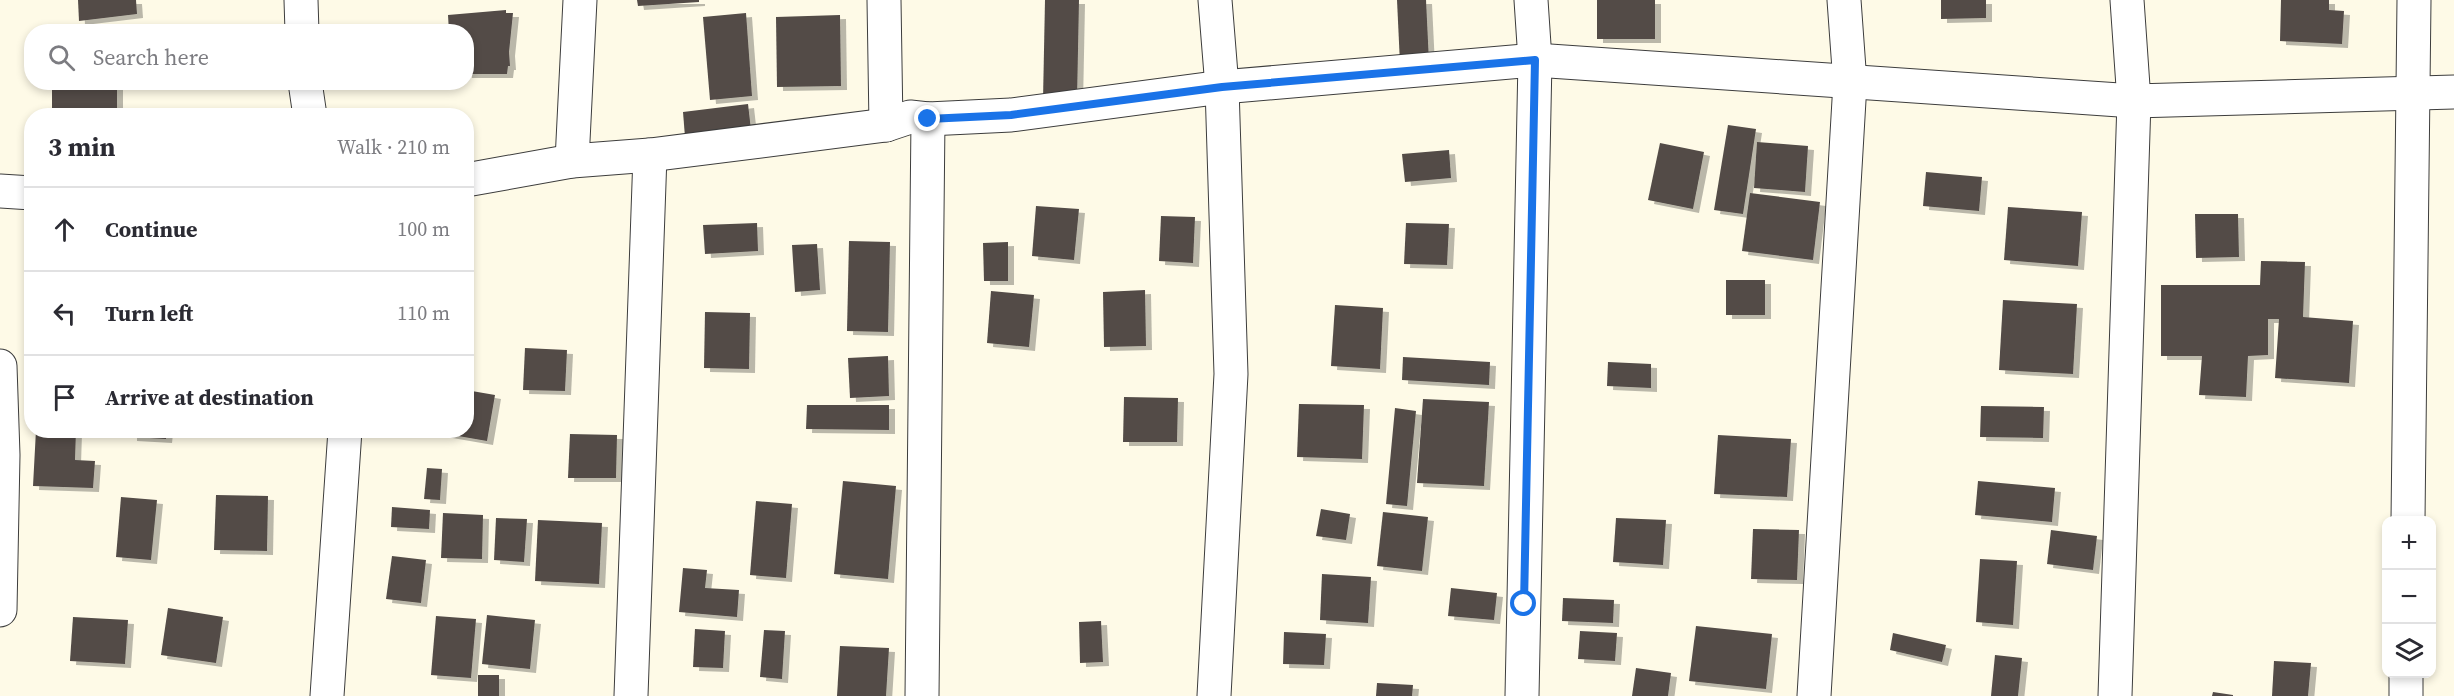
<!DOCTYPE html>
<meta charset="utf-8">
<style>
:root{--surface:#fff;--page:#f7f7f7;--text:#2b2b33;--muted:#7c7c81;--line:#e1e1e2}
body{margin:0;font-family:"Source Serif 4",serif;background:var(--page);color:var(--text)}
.controls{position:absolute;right:18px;bottom:18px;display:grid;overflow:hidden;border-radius:12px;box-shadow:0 3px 9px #0003}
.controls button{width:54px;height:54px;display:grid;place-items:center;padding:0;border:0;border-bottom:2px solid var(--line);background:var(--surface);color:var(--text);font:30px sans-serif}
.stop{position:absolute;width:18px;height:18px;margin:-14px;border:4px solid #1a73e8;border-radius:50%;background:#fff}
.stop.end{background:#1a73e8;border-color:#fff;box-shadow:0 2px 6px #0008}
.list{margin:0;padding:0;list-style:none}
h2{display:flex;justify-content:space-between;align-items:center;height:78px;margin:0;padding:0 24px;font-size:26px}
h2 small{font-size:20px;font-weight:400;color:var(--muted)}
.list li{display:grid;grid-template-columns:39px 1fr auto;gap:18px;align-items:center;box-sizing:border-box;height:84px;padding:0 24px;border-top:2px solid var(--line)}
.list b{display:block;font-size:22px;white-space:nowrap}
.list em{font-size:20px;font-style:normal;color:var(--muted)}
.icon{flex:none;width:33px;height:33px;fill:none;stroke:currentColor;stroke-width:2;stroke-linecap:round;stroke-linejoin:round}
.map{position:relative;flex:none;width:2454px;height:696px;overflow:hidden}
.search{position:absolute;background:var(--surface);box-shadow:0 3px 9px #0003;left:24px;top:24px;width:450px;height:66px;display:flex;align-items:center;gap:15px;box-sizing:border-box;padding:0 21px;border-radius:24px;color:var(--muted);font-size:22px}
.panel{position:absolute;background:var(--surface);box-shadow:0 3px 9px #0003;left:24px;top:108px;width:450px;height:330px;border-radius:24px}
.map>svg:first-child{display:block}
.building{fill:#524b47;filter:url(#shadow)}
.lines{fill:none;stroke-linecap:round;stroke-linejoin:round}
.minor-casing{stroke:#3d3d3d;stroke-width:35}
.minor{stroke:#fff;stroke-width:33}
.route{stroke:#1a73e8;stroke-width:8}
</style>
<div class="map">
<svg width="2454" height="696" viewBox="0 0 2454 696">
<defs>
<filter id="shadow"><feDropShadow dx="6" dy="4" stdDeviation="0" flood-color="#0004"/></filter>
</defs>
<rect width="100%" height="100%" fill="#fefae7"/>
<g class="building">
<path d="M78,0H136L137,14L79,21Z"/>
<path d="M637,0H699V2L638,6Z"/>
<path d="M1045,0H1079L1077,100H1043Z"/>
<path d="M1397,0H1426L1429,62L1400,64Z"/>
<rect x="1597" y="0" width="58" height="39"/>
<path d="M1941,0H1986V18L1941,19Z"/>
<path d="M2281,0H2329V10L2344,11L2342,44L2280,41Z"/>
<path d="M506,10V13H513L509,52L510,66H508L507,74H466V32H449L448,15Z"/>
<path d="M746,13L752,96L710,100L703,17Z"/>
<path d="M840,15L841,86L777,87L776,17Z"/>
<rect x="52" y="82" width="65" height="34"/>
<path d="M748,104L751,130L685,137L683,112Z"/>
<path d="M1728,125L1756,129L1743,214L1714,210Z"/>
<path d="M1757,142L1808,146L1805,192L1754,188Z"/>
<path d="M1660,143L1704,152L1693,209L1648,200Z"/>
<path d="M1449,150L1451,178L1405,182L1402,154Z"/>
<path d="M1926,172L1982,177L1979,211L1923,206Z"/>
<path d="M1750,193L1820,202L1813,260L1742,251Z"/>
<path d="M1036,206L1079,209L1074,260L1032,256Z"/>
<path d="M2008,207L2082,212L2078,266L2004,260Z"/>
<path d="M2195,214H2238L2239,257L2196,258Z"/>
<path d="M1161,216L1195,217L1193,263L1159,261Z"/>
<path d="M757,223L758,251L705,254L703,225Z"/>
<path d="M1406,223L1449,224L1447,265L1404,264Z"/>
<path d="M849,241L890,242L888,332L847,331Z"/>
<path d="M1008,242V281H984L983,243Z"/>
<path d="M817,244L820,290L795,292L792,245Z"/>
<path d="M2261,261L2305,262L2303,317L2353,321L2349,383L2275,378L2279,319H2268V355L2248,356L2246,397L2199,395L2202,356H2161V285H2260Z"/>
<rect x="1726" y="280" width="39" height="35"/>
<path d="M1145,290L1146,346L1104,347L1103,292Z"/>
<path d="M991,291L1034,295L1029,347L987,343Z"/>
<path d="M2003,300L2077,304L2073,374L1999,370Z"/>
<path d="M1335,305L1383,308L1380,369L1331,366Z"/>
<path d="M705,312L750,313L749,369L704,368Z"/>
<path d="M525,348L567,350L565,391L523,390Z"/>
<path d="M888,356L889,396L850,398L848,358Z"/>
<path d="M1403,357L1490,362L1489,385L1402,380Z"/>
<path d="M1608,362L1651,364V388L1607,386Z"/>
<path d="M466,390L495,395L487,441L435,432L466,430Z"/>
<path d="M1124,397L1178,398L1177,442H1123Z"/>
<path d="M1423,399L1489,402L1484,486L1417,483Z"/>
<path d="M1299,404L1364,405L1362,459L1297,457Z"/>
<path d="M807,405H889V430L806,429Z"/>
<path d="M1981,406L2044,407L2043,438L1980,437Z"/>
<path d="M1395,408L1416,411L1407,506L1386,504Z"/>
<path d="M36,430H76L75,460L95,461L93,488L33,486Z"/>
<path d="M131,430H167L166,439L131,437Z"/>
<path d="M570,434L617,435L616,478H568Z"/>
<path d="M1718,435L1791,439L1787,497L1714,494Z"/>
<path d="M427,468L442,469L440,500L424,499Z"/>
<path d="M843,481L896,486L888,579L834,574Z"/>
<path d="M1978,481L2055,488L2052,522L1975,515Z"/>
<path d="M216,495L268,496L267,551L214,550Z"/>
<path d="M121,497L157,500L151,560L116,557Z"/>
<path d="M756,501L792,504L786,578L750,575Z"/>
<path d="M392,507L430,510L429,529L391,527Z"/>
<path d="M1321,509L1350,514L1346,540L1316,536Z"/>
<path d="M1383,512L1428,517L1422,571L1377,566Z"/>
<path d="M443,513L483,515L482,559L441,558Z"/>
<path d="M496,518L527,519L524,562L494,560Z"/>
<path d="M1616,518L1666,520L1663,565L1613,562Z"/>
<path d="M538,520L602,523L599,584L535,581Z"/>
<path d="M1753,529L1799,530L1797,580L1751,579Z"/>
<path d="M2051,530L2097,536L2093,570L2047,564Z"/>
<path d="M392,556L426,560L421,603L386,599Z"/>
<path d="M1980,559L2017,561L2013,625L1976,622Z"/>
<path d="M683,568L707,570L705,588L739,590L737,617L679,612Z"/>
<path d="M1322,574L1371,577L1368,623L1320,620Z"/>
<path d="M1451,588L1497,593L1494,620L1448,616Z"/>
<path d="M1563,598L1614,600L1613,623L1562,621Z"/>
<path d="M168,608L223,617L216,663L161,655Z"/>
<path d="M487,615L535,620L530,669L482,664Z"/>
<path d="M436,616L476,619L471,678L431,675Z"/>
<path d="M73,617L128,620L125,664L70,661Z"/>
<path d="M1101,621L1103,662L1080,663L1079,622Z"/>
<path d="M1696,626L1772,634L1766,689L1689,681Z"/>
<path d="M695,629L725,631L723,668L693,667Z"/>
<path d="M764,630L785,631L782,679L760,677Z"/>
<path d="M1580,631L1617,633L1615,661L1578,659Z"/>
<path d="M1284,632L1326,634L1324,665L1283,664Z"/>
<path d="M1893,633L1946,645L1942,662L1890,650Z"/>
<path d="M840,646L889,648L886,696H837Z"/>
<path d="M1995,655L2022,658L2018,696H1991Z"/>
<path d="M2274,661L2311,663L2308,696H2272Z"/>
<path d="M1636,668L1671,673L1668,696H1632Z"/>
<rect x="478" y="675" width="21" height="21"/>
<path d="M1377,683L1413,685L1412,696H1376Z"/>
<path d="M2213,692L2233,695V696H2212Z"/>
</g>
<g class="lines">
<g class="minor-casing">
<g id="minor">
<path d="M301,0L302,32"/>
<path d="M884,0L886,125"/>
<path d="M305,82L310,116"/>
<path d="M572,161L580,0"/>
<path d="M466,180L572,161L650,155L886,125L910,117L928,119L1011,115L1222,87L1535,60L2134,101L2454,92"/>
<path d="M0,191L32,193"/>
<path d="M0,366L3,455L0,610"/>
<path d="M2408,520L2414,0"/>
<path d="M327,696L345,430"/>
<path d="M631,696L650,155"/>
<path d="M922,696L928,119"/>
<path d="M1214,696L1231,374L1222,87L1215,0"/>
<path d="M1522,696L1535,60L1531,0"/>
<path d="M1814,696L1850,83L1844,0"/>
<path d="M2115,696L2134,101L2127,0"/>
<path d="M2406,696V674"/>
</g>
</g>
<use href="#minor" class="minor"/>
</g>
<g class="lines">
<path class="route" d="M928,119L1011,115L1222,87L1535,60L1524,604"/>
</g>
</svg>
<div class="controls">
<button>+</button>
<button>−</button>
<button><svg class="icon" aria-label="layers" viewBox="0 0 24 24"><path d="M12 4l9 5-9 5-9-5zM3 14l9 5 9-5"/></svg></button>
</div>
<div class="stop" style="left:1524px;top:604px"></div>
<div class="stop end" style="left:928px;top:119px"></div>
<div class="search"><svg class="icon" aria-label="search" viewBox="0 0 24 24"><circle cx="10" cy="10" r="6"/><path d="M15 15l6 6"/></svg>Search here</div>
<section class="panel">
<h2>3 min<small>Walk · 210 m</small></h2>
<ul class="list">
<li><svg class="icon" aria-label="ahead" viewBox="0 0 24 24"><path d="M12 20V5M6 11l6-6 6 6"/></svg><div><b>Continue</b></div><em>100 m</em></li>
<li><svg class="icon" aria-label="left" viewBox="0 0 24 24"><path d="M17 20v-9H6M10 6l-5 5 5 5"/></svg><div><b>Turn left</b></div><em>110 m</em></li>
<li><svg class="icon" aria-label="arrive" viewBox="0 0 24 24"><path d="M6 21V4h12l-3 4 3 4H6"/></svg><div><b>Arrive at destination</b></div></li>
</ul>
</section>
</div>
